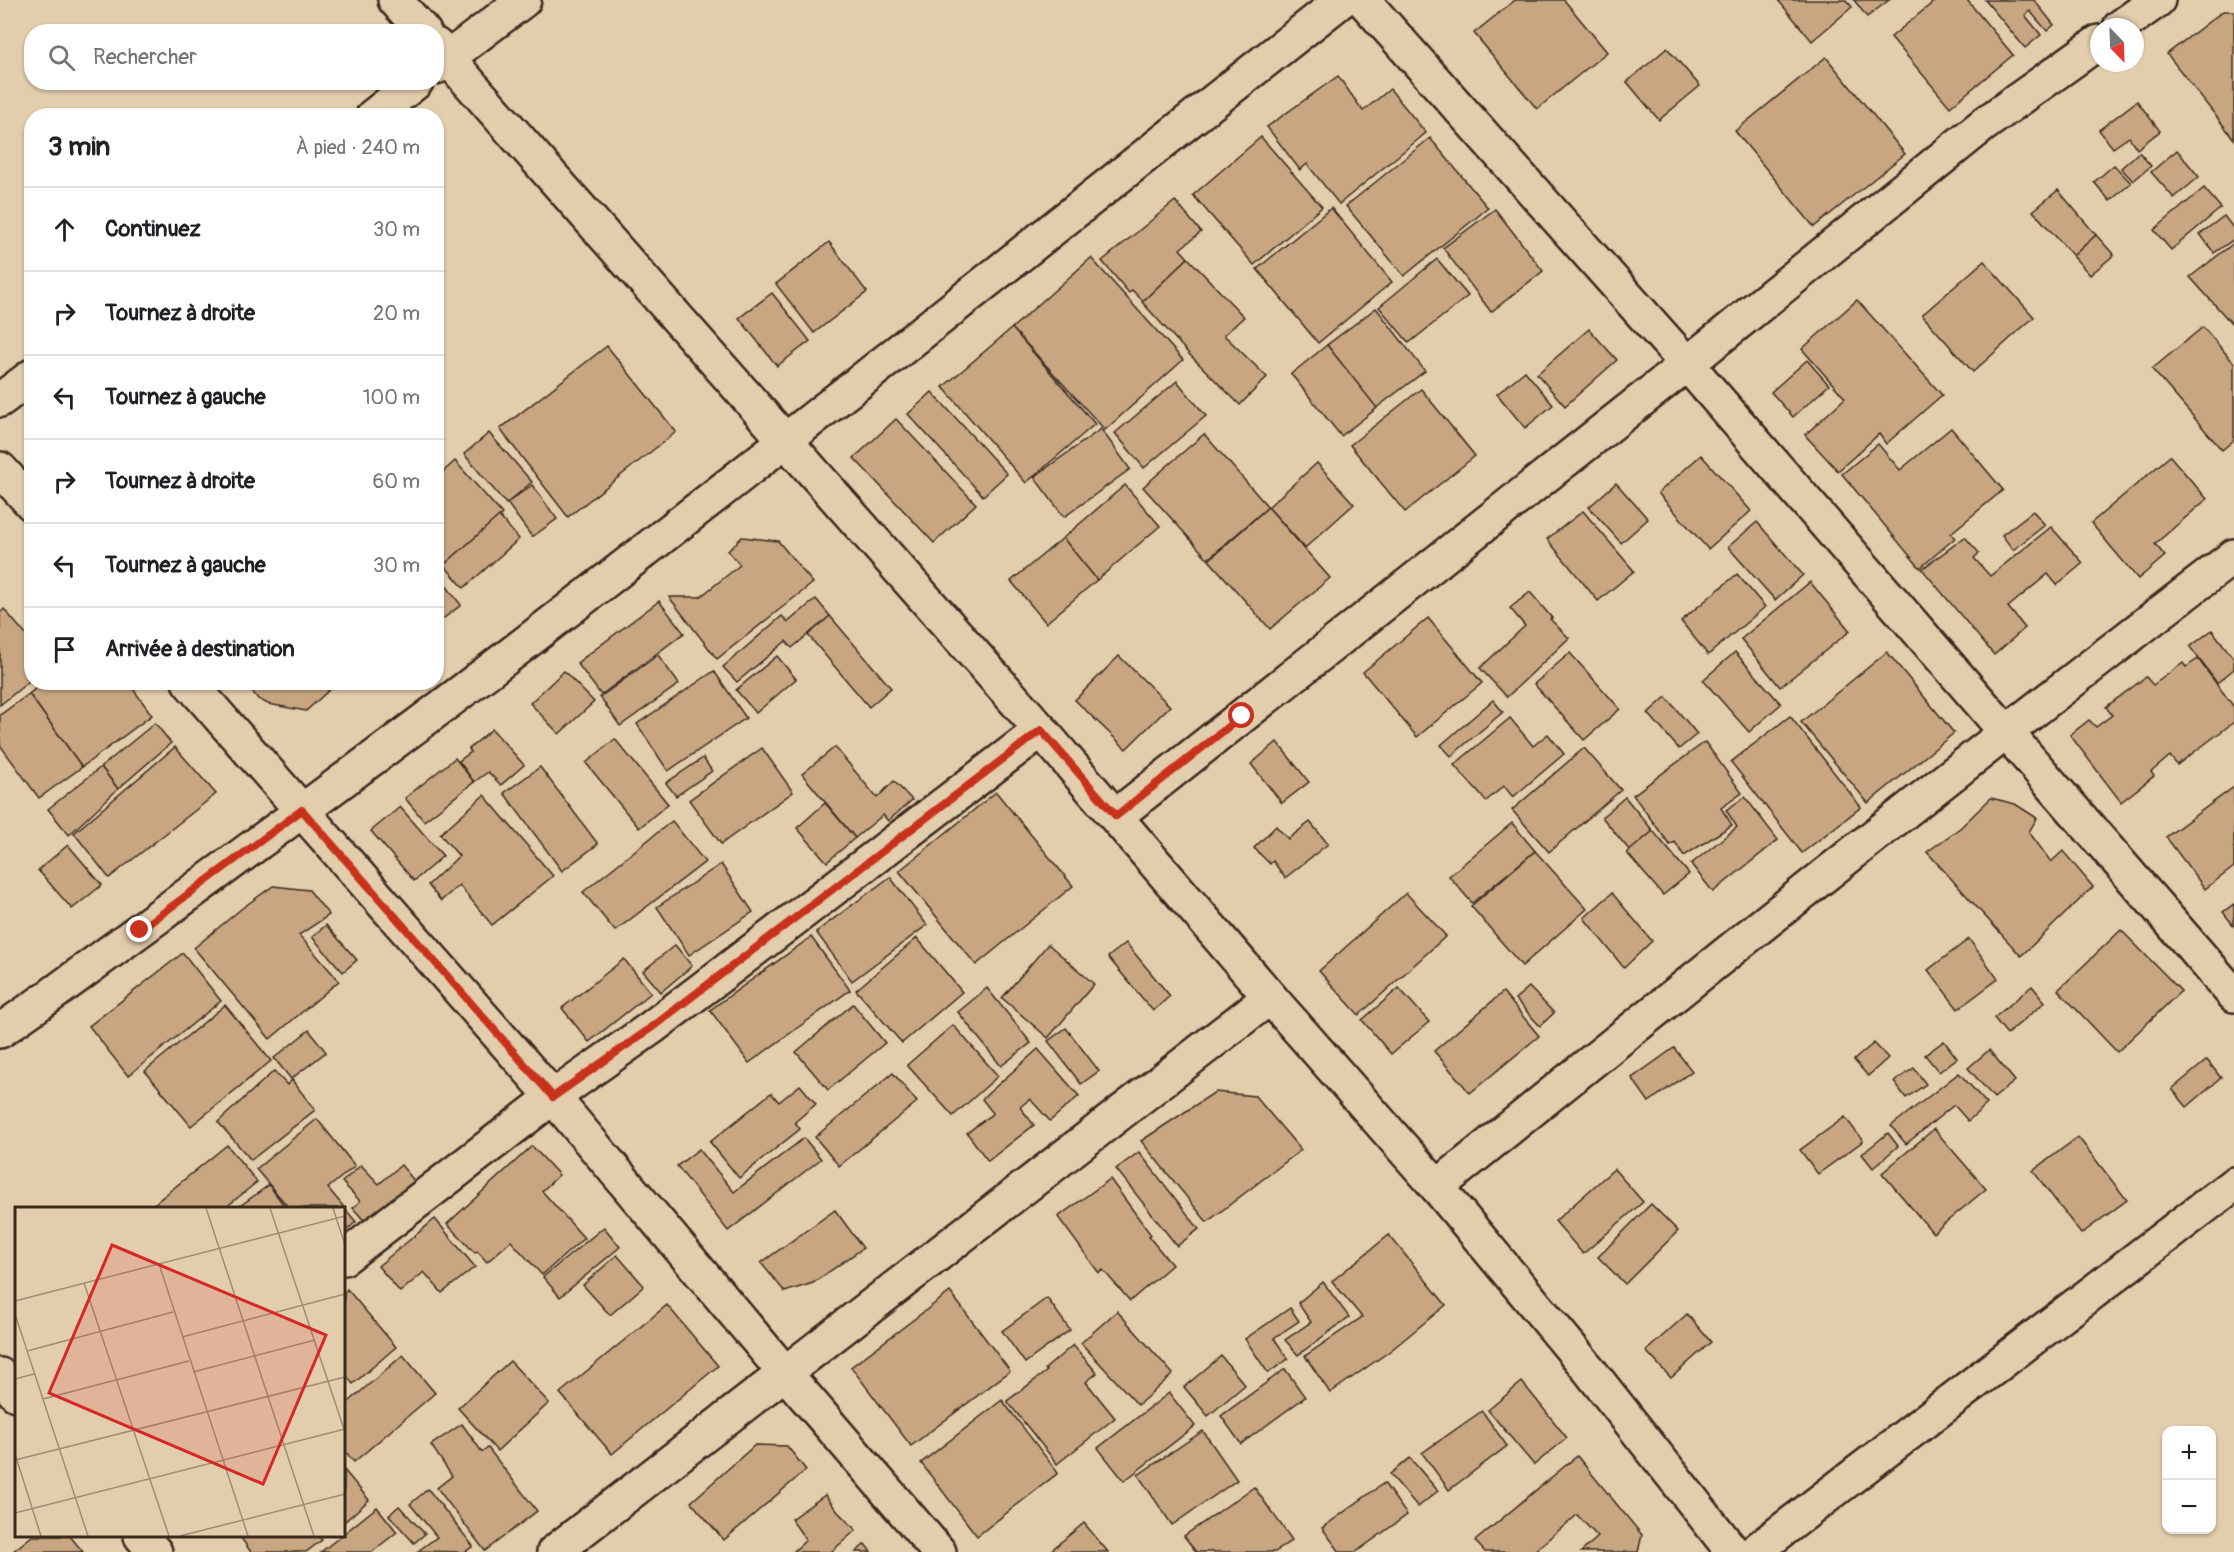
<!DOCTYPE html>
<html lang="fr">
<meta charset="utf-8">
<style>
:root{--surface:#fff;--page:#f2f2f2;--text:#202124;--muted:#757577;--line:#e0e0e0}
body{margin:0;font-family:Pangolin,sans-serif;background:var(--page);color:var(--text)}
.controls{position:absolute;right:18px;bottom:18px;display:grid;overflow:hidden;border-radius:12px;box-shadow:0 2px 4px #0004}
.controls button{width:54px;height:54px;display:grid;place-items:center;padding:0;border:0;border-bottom:2px solid var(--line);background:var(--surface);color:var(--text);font:30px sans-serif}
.compass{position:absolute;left:2090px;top:18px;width:54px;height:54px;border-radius:50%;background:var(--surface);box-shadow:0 2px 4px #0004;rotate:157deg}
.stop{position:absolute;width:18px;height:18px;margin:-14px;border:4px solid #c8321e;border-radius:50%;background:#fff}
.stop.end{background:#c8321e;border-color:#fff;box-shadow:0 2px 6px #0008}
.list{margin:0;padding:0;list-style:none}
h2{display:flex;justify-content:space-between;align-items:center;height:78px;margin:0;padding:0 24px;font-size:26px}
h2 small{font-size:20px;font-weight:400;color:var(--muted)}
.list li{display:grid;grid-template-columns:39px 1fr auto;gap:18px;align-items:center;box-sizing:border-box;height:84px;padding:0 24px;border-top:2px solid var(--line)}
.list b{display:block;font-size:22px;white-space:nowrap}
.list em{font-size:20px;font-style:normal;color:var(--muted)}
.icon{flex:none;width:33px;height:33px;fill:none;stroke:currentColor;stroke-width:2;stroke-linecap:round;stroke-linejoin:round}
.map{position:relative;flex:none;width:2234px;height:1552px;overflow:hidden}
.search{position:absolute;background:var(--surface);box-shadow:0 2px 4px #0004;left:24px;top:24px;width:420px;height:66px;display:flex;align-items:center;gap:15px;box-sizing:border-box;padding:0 21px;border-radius:24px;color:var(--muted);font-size:22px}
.panel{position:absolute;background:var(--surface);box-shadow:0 2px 4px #0004;left:24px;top:108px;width:420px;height:582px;border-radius:24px}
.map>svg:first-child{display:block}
.building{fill:#c7a681;stroke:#3b2a1e;stroke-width:1.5}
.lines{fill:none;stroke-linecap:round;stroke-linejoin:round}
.street-casing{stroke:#3b2a1e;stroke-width:38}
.secondary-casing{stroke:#3b2a1e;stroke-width:38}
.street{stroke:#e2cdac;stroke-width:33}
.secondary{stroke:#e2cdac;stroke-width:33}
.route{stroke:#c8321e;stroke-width:8}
.inset-road{fill:none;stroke:#9f8c73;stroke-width:1.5}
.view{fill:#d62828;fill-opacity:0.15;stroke:#d62828;stroke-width:3}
.inset-edge{fill:none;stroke:#3b2a1e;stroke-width:3}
</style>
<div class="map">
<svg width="2234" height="1552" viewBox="0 0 2234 1552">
<rect width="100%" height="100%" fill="#e2cdac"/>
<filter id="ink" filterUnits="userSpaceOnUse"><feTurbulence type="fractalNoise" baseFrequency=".0167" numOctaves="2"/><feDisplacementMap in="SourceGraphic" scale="12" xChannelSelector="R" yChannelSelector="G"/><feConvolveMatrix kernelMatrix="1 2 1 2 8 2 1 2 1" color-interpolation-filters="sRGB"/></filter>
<g filter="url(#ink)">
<g class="building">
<path d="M1515,0H1564L1607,52L1537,109L1474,33Z"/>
<path d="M1778,0H1846L1852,7L1812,41Z"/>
<path d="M1854,0H1889L1867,17Z"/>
<path d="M1936,0H1967L2013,55L1950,107L1891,37Z"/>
<path d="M1985,0H2034L2054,25L2047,31L2030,11L2025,15L2041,35L2025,48Z"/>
<path d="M2223,11H2234V139L2167,54Z"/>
<path d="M1667,48L1700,86L1659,120L1627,82Z"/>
<path d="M1826,57L1905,154L1814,227L1735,131Z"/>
<path d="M1338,76L1363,111L1390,89L1426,133L1339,204L1307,164L1300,170L1267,127Z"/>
<path d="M2137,101L2160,131L2137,149L2129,137L2113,148L2099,130Z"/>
<path d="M1261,137L1322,207L1254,265L1193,195Z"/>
<path d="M1430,138L1488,208L1404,276L1346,206Z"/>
<path d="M2177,150L2199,177L2174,198L2151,172Z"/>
<path d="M2139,152L2151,166L2133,181L2121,168Z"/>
<path d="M2114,165L2131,183L2110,201L2094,182Z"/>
<path d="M2204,188L2221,208L2171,250L2154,230Z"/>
<path d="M2058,190L2096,235L2073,256L2033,211Z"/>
<path d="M1175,201L1201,232L1180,249L1188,258L1143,301L1132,290L1129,293L1102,261Z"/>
<path d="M1331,208L1392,282L1318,343L1257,269Z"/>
<path d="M1495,209L1543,271L1491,312L1443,248Z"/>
<path d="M2224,216L2234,229V239L2214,253L2200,234Z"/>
<path d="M2096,235L2114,255L2090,275L2073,256Z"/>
<path d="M829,242L867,292L814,333L776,284Z"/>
<path d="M2234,243V326L2190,277Z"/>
<path d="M1091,258L1183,360L1105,430L1012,328Z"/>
<path d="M1188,258L1244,317L1224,335L1267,377L1240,405L1189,354L1142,302Z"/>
<path d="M1437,259L1468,296L1409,343L1379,307Z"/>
<path d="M1984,261L2034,317L1973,372L1922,315Z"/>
<path d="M772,293L810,341L777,366L739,318Z"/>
<path d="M1857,300L1942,395L1886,444L1879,434L1838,471L1805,435L1845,398L1802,349Z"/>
<path d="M1376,308L1425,371L1376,408L1327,345Z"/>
<path d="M2203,327L2234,363V440L2222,450L2152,369Z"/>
<path d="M1012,328L1095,424L1026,483L943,387Z"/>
<path d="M1589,329L1617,360L1565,406L1537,374Z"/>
<path d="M1327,345L1377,408L1341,436L1291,374Z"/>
<path d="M607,346L676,432L568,517L500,429Z"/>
<path d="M1807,360L1829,385L1793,417L1771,392Z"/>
<path d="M1525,371L1553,405L1525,428L1497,394Z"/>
<path d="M1177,381L1206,416L1144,468L1115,433Z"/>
<path d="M1421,389L1475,456L1405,512L1350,445Z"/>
<path d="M932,392L1007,474L983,496L908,414Z"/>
<path d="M896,419L976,504L934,543L854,458Z"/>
<path d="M1951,428L2003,490L1951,533L1955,538L1920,568L1842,474L1878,444L1900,470Z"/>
<path d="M1101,429L1130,469L1064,517L1034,477Z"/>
<path d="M489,433L532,482L506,504L464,454Z"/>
<path d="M1204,434L1268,507L1208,559L1143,487Z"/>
<path d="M1701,455L1751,511L1708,549L1658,493Z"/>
<path d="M2170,456L2207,499L2155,544L2165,556L2138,579L2091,523Z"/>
<path d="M455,461L502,514L443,566L436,559V478Z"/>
<path d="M1317,463L1354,504L1305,548L1268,507Z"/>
<path d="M1616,483L1648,519L1621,543L1589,507Z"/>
<path d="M532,485L557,519L532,537L507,503Z"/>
<path d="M1125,485L1160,526L1097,580L1062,539Z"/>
<path d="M1268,507L1330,578L1270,629L1209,560Z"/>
<path d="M1583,511L1634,571L1598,601L1547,539Z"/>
<path d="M2033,511L2045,525L2013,550L2002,535Z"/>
<path d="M499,516L519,539L464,588L444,565Z"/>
<path d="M1757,522L1803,575L1775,600L1728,547Z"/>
<path d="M2051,527L2083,563L2057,585L2048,574L2008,607L2025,628L1994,655L1922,569L1965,537L1979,553L1974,558L1990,576Z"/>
<path d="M742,537L778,541L813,583L717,659L669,597H700L740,565L728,551Z"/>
<path d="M1063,538L1097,580L1046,623L1011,581Z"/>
<path d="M1737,574L1765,607L1708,655L1681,621Z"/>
<path d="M438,575L461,605L436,624V576Z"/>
<path d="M1810,582L1850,631L1780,687L1741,639Z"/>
<path d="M1530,592L1552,618L1550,619L1569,638L1507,697L1480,668L1525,626L1510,608Z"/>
<path d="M816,599L830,616L792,648L786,641L737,682L723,667L782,616L788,622Z"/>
<path d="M659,601L684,633L601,695L577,663Z"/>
<path d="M4,609L32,642V679L0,705V613Z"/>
<path d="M830,616L891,688L869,707L808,635Z"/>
<path d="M1428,618L1482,683L1417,737L1363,672Z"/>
<path d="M2212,630L2234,659V669L2217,683L2190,647Z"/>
<path d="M1735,652L1781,704L1749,732L1703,680Z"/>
<path d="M1887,652L1954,733L1868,803L1801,722Z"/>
<path d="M1570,653L1620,709L1584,740L1534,684Z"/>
<path d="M658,655L679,684L620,726L600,697Z"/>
<path d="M777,656L796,679L756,713L736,690Z"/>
<path d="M1119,656L1170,706L1126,749L1075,700Z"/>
<path d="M2198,659L2234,707V722L2177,765L2170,756L2151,772L2154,776L2121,802L2070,735L2089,720L2096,727L2112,715L2106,707L2146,677L2153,685L2183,663L2186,667Z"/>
<path d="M564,671L594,702L559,734L530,703Z"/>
<path d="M714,671L746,718L668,771L637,724Z"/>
<path d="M44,682H128L152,715L82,767L29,694Z"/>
<path d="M245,682H338L306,711L268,704L258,699Z"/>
<path d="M29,694L82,767L39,798L0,745V715Z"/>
<path d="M1666,697L1697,734L1679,749L1648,713Z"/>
<path d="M1493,700L1503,712L1451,756L1441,745Z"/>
<path d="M1790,716L1861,807L1802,853L1731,762Z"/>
<path d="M1510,718L1533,746L1548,734L1564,754L1513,797L1504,786L1486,801L1454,765Z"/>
<path d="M155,723L171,743L118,789L101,767Z"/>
<path d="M492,729L524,765L501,785L488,772L474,782L459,761L471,752L469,749Z"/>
<path d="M615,739L668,804L639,828L586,763Z"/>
<path d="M1277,742L1309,782L1282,803L1251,764Z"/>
<path d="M1705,742L1742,793L1721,808L1732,825L1684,856L1675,842L1670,845L1633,795Z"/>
<path d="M175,747L216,794L109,878L74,833Z"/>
<path d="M835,747L877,798L894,781L912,800L888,821L883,815L855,838L802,774Z"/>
<path d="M762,748L793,792L721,844L689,800Z"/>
<path d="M1584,748L1621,790L1549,852L1512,810Z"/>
<path d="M455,758L474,782L424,821L405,798Z"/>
<path d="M703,758L712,771L676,796L666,783Z"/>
<path d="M101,767L118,789L69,835L48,809Z"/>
<path d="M540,767L598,844L562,871L504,793Z"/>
<path d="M2234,787V867L2205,889L2166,837Z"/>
<path d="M996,792L1073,886L976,965L899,871Z"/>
<path d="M484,795L553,876L492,925L459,885L441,901L428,885L459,856L440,834Z"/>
<path d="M1625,797L1653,831L1630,851L1602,817Z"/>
<path d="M1745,797L1778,840L1713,892L1691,864L1737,827L1726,810Z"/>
<path d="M1991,798L2015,804L2037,818L2029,832L2051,862L2063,851L2093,887L2021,956L1927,852L1960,828Z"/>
<path d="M825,803L855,838L827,862L797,828Z"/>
<path d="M400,807L443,856L414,881L371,831Z"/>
<path d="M672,821L705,862L615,931L583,892Z"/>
<path d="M1310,822L1328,844L1285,878L1273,861L1270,864L1254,848L1276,826L1288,839Z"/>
<path d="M1512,823L1535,851L1472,903L1449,876Z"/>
<path d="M1653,831L1689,874L1663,895L1627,853Z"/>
<path d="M68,845L102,885L72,909L38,870Z"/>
<path d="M1535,851L1587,909L1522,966L1471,906Z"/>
<path d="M721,864L753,912L689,955L657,907Z"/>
<path d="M890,877L927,925L852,981L816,932Z"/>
<path d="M273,886L309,890L329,915L299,935L339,981L270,1039L194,948L241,909Z"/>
<path d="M1406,893L1446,936L1359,1015L1319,971Z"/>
<path d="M1612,893L1652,941L1624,968L1584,918Z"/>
<path d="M2234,904V926L2223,912Z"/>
<path d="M326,925L357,960L343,972L312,937Z"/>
<path d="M2121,930L2181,991L2117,1052L2058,990Z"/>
<path d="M811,937L850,990L749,1063L710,1010Z"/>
<path d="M917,938L962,992L902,1043L856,990Z"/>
<path d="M1969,939L1998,979L1958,1009L1928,970Z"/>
<path d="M1126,943L1170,996L1153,1011L1108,957Z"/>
<path d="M1048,944L1094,984L1048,1038L1002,998Z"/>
<path d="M675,945L692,966L661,992L643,971Z"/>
<path d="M183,953L221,1001L128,1076L89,1026Z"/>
<path d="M624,959L651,993L589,1042L562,1008Z"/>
<path d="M2032,986L2045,1002L2007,1034L1994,1018Z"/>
<path d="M1529,987L1554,1013L1540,1026L1515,999Z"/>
<path d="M987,988L1031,1043L1001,1066L958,1012Z"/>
<path d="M1399,988L1429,1022L1391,1054L1362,1020Z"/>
<path d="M1503,992L1539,1036L1470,1093L1434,1051Z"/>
<path d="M853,1004L885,1043L828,1090L796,1052Z"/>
<path d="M225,1005L271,1061L191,1126L145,1071Z"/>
<path d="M953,1025L998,1076L953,1116L907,1065Z"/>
<path d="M1066,1028L1099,1071L1081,1084L1048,1041Z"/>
<path d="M309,1030L326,1052L291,1079L274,1058Z"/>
<path d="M1944,1041L1957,1058L1939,1072L1925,1055Z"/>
<path d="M1874,1043L1888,1058L1868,1076L1854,1060Z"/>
<path d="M1674,1048L1692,1071L1649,1102L1632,1078Z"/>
<path d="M1038,1049L1079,1096L1050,1121L1030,1099L1020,1107L1034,1125L988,1161L967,1133L993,1113L982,1099Z"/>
<path d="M1989,1050L2015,1081L1994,1098L1968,1068Z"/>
<path d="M2207,1060L2221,1078L2187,1107L2172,1089Z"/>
<path d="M1914,1068L1926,1084L1906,1098L1894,1082Z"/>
<path d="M274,1071L287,1085L292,1080L315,1110L251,1160L218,1122Z"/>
<path d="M893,1073L917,1102L839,1166L815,1137Z"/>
<path d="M1959,1073L1987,1104L1968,1121L1954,1105L1906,1144L1891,1126Z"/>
<path d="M800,1085L816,1104L795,1122L800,1129L739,1178L710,1142L771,1093L779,1102Z"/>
<path d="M1215,1092L1255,1096L1301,1150L1207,1222L1141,1141Z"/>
<path d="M1845,1117L1863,1141L1818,1174L1800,1150Z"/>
<path d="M317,1119L355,1166L328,1188L356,1222L344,1232V1208H289L256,1169Z"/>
<path d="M1934,1129L1986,1189L1933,1233L1882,1173Z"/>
<path d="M1888,1133L1898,1146L1873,1168L1862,1154Z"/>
<path d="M2078,1137L2127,1200L2081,1234L2033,1171Z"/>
<path d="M804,1138L821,1159L728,1231L677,1166L699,1149L734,1192Z"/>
<path d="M227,1145L257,1182L225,1208H149Z"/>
<path d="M532,1146L559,1175L542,1191L584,1238L542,1275L511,1241L487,1262L477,1251L475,1253L447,1224Z"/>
<path d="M1139,1152L1199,1229L1177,1246L1116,1169Z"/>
<path d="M361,1165L379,1184L401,1165L416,1183L368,1225L353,1208L360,1201L342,1182Z"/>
<path d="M1614,1169L1643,1202L1583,1254L1555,1221Z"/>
<path d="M1110,1179L1151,1235L1149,1237L1172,1265L1130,1301L1103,1270L1099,1273L1058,1217Z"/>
<path d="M269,1185L286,1208H237Z"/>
<path d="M1651,1204L1678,1231L1625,1284L1598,1257Z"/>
<path d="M835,1210L863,1248L813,1283L785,1292L761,1263Z"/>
<path d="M435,1219L475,1267L442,1293L424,1272L400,1292L378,1266Z"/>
<path d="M604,1227L620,1247L560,1297L543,1277Z"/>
<path d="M1389,1235L1446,1305L1390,1351L1330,1393L1305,1356L1362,1317L1332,1281Z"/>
<path d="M617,1255L644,1286L610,1315L583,1285Z"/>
<path d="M1323,1282L1349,1317L1298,1355L1285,1340L1311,1322L1298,1303Z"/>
<path d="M347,1289L396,1347L353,1384L344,1373V1293Z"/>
<path d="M950,1292L1010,1371L911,1446L851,1367Z"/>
<path d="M1047,1298L1070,1330L1025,1363L1002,1331Z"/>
<path d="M667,1305L718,1366L612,1454L560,1393Z"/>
<path d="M1290,1308L1299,1321L1274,1338L1288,1359L1268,1373L1245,1339Z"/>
<path d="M1117,1311L1173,1374L1138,1405L1081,1343Z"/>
<path d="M1687,1314L1711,1342L1671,1378L1646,1351Z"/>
<path d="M1073,1345L1097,1373L1086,1382L1115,1418L1057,1464L1007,1401L1047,1371L1045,1369Z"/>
<path d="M403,1355L435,1393L354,1462L344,1450V1406Z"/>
<path d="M1221,1356L1245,1385L1208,1416L1184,1387Z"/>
<path d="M510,1361L549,1403L497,1451L458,1408Z"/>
<path d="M1285,1369L1305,1397L1241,1444L1221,1416Z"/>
<path d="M1522,1382L1567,1438L1534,1465L1488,1410Z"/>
<path d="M1169,1393L1195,1426L1124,1481L1098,1448Z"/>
<path d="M1002,1400L1058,1473L977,1536L921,1463Z"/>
<path d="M1482,1411L1507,1446L1449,1490L1422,1453Z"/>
<path d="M462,1424L482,1452L488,1448L537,1511L485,1551L437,1488L452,1476L431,1445Z"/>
<path d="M1203,1431L1237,1480L1172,1525L1138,1475Z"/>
<path d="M755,1445L787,1446L806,1470L724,1540L691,1502Z"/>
<path d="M1577,1456L1642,1535L1638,1552H1581L1598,1537L1577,1515L1533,1552H1485L1475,1541Z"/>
<path d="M1410,1458L1438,1491L1418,1507L1390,1474Z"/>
<path d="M344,1470L369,1500L344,1522Z"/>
<path d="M1384,1483L1407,1515L1356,1552H1340L1322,1528Z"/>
<path d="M1254,1487L1292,1540L1275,1552H1196L1184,1536Z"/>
<path d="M428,1489L473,1546L465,1552L418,1551L437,1537L410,1504Z"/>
<path d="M825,1495L838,1512L856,1530L831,1552H793L806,1540L791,1519Z"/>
<path d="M399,1506L425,1534L414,1543L389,1515Z"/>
<path d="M377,1507L397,1532L372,1552H321Z"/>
<path d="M1084,1523L1108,1552H1049Z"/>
<path d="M32,1536H70L83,1552H12Z"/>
<path d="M244,1536H318L322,1540L306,1552H251L241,1538Z"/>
<path d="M865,1544L871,1552H856Z"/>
</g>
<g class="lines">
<g class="street-casing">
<g id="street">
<path d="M395,0L424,32"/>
<path d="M1363,0L1687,364L2234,995"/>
<path d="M2120,27L2158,0"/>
<path d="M436,45L1041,730L1270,997L1437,1187L1586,1366L1733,1552"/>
<path d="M436,67L524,0"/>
<path d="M373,116L416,82"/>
<path d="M0,400L32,376"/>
<path d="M0,469L32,504"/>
<path d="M189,682L553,1097L785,1373L939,1552"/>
<path d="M1116,816L1687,364L1983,125L2099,42"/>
<path d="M0,1031L50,996C217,873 386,751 550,624C816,419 1078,208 1342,0"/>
<path d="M1437,1187C1700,973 1965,762 2234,556"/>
<path d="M344,1258L553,1097L651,1028L734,965L1041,730"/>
<path d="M554,1552L1270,997"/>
<path d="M1754,1552L2234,1184"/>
</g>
</g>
<g class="secondary-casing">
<g id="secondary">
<path d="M0,1375L16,1394"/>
<path d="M141,1536L155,1552"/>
</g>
</g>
<use href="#street" class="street"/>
<use href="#secondary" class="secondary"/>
</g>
</g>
<g class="lines" filter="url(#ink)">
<path class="route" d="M140,930L302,810L553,1097L651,1028L1041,730L1116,816L1242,716"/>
</g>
<g transform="translate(15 1207)">
<rect width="330" height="330" fill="#e2cdac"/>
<path class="inset-road" d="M191,1L299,329M255,1L330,225M318,1L330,38M144,57L233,329M69,76L154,329M0,94L330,9M0,107L73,329M167,130L330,87M12,144L158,105M178,165L300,133M0,172L19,167M28,192L174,154M0,247L26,329M0,253L330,170M0,306L330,222M165,329L330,287"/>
<path class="view" d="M97,38L311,128L248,277L34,186Z"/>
<rect width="330" height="330" class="inset-edge"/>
</g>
</svg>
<div class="controls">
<button>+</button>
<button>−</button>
</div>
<svg class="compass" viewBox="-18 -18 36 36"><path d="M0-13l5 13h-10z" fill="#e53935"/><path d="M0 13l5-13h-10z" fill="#757577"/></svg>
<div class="stop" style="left:1242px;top:716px"></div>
<div class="stop end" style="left:140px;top:930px"></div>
<div class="search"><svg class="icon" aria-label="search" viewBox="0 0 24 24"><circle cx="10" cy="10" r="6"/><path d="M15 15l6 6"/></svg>Rechercher</div>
<section class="panel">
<h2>3 min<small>À pied · 240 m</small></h2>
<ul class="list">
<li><svg class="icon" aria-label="ahead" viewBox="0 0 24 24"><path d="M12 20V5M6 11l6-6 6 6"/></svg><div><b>Continuez</b></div><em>30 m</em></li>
<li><svg class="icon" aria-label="right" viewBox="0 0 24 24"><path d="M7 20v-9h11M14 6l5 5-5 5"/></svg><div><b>Tournez à droite</b></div><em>20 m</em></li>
<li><svg class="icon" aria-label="left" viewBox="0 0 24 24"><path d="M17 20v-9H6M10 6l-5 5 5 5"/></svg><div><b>Tournez à gauche</b></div><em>100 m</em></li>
<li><svg class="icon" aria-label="right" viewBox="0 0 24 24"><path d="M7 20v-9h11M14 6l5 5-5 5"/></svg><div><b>Tournez à droite</b></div><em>60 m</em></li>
<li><svg class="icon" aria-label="left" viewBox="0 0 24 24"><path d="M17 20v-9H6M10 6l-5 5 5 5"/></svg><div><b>Tournez à gauche</b></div><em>30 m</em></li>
<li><svg class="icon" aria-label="arrive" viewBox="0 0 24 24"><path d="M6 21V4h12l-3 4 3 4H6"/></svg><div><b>Arrivée à destination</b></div></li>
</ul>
</section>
</div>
